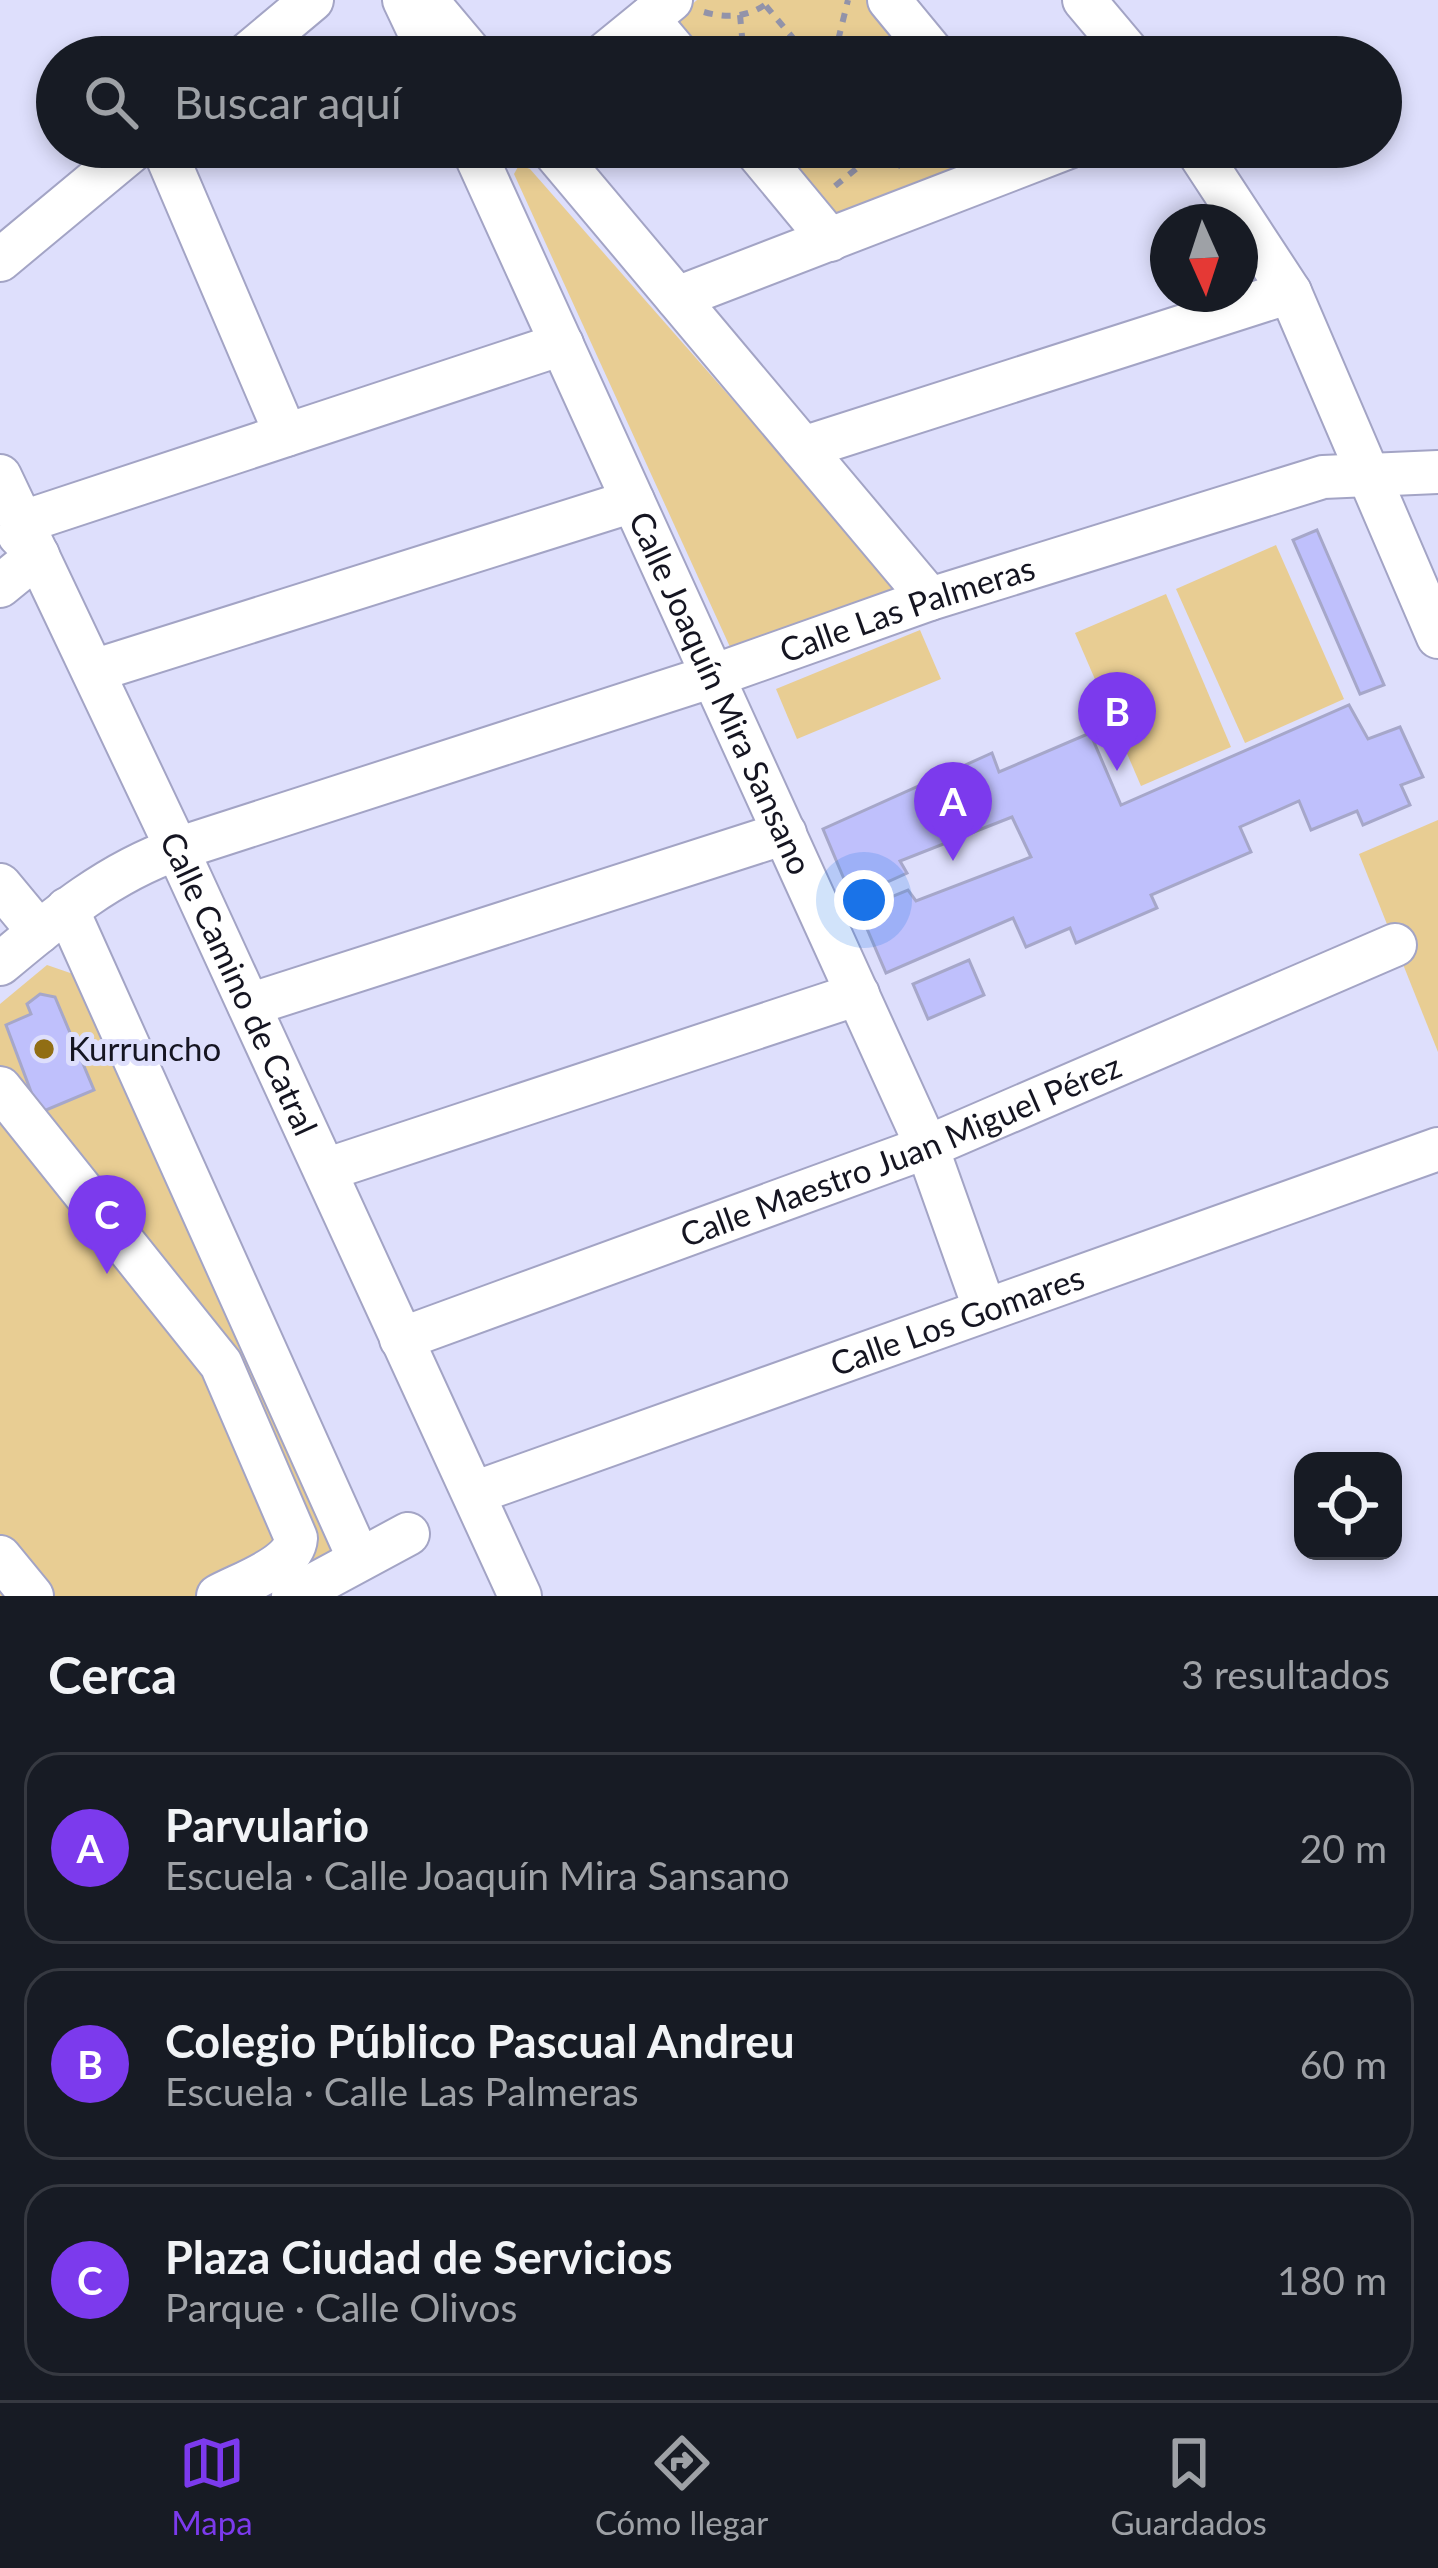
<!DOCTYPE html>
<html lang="es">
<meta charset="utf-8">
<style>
:root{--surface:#171b24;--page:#20242c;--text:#f1f3f6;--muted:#9ea1a6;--line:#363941;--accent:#7c3aed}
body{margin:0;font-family:Lato,sans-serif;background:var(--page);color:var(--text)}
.controls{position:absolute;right:36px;bottom:36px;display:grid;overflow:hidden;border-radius:24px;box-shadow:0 6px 18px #0003}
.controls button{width:108px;height:108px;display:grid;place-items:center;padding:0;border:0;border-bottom:3px solid var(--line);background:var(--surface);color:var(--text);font:60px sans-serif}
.compass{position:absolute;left:1150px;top:204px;width:108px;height:108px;border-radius:50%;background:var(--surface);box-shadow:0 6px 18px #0003;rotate:177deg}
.you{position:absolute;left:864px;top:900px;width:42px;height:42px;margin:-30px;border:9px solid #fff;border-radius:50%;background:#1a73e8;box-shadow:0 0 0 18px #1a73e833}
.badge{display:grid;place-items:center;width:78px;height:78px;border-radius:50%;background:var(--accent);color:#fff;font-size:39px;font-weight:700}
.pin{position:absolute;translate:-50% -99px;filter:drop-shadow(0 3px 6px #0008)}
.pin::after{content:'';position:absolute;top:63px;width:42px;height:36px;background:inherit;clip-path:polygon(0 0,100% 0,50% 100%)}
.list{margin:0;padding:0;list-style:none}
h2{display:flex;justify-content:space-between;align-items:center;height:156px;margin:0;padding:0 48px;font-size:51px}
h2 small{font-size:39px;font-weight:400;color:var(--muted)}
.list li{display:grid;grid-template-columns:78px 1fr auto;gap:36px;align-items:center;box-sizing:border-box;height:192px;margin:0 24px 24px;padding:0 24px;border:3px solid var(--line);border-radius:36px}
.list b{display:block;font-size:45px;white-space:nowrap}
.list p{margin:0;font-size:39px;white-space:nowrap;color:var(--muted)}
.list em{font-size:39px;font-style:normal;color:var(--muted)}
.icon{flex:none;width:66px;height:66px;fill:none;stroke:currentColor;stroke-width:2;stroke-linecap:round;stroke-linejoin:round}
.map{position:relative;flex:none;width:1438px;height:1596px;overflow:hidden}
.search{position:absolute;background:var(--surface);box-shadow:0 6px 18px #0003;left:36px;right:36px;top:36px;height:132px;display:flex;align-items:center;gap:30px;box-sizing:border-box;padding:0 42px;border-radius:66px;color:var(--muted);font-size:45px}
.sheet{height:804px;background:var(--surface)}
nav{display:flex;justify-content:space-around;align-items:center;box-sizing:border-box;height:168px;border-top:3px solid var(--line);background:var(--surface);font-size:33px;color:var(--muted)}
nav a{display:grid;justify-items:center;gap:6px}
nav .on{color:var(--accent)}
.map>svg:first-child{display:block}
.green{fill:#e8cd93}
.building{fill:#bfc0fc;stroke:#a6a7c9;stroke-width:3}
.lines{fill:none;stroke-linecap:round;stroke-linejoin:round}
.minor-casing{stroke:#a3a4c5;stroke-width:46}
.path{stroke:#9293a9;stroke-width:6;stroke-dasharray:9 9;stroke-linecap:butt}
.minor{stroke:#fff;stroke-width:42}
.poi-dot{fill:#916e14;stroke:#dedffc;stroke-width:4.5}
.labels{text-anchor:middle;stroke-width:10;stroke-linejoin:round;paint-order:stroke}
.street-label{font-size:33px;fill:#151521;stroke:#dedffc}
.poi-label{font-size:33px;fill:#151521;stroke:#dedffc;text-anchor:start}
</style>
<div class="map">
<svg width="1438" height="1596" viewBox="0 0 1438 1596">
<rect width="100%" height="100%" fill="#dedffc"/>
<g class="green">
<path d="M697,0H870L919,57H697L678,34L676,18Z"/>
<path d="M769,147H996L999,150L995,166L829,221Z"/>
<path d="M519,165L530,169L897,587L730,647L514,174Z"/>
<path d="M1276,545L1344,699L1245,743L1176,589Z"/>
<path d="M1166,594L1231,747L1141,786L1075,633Z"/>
<path d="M920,630L941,679L797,739L776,689Z"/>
<path d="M1438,820V1052L1359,854Z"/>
<path d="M47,965L79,976L335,1545L327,1569L277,1596H0V1004Z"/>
</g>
<g class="building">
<path d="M1317,530L1384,685L1360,694L1293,540Z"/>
<path d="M1349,705L1368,739L1400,727L1423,777L1401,785L1410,805L1363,825L1357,811L1311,830L1299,801L1240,827L1251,852L1151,895L1157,908L1076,943L1070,928L1026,947L1013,918L886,973L859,910L908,890L916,901L1031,857L1012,817L900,861L907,873L852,898L823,829L992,753L999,772L1090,733L1121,805Z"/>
<path d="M969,960L984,995L928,1019L913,984Z"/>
<path d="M40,994L55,997L94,1090L39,1113L6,1025L31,1014L27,1004Z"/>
</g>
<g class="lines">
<g class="minor-casing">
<g id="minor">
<path d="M404,0L431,57"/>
<path d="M426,0L474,57"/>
<path d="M889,0L936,57"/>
<path d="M1084,0L1132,57"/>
<path d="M648,19L680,57"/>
<path d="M244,57L312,0"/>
<path d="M601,57L671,0"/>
<path d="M163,147L286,435"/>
<path id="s1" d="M472,147L927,1147L985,1310"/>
<path d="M550,147L930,599"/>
<path d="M753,147L830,240"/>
<path d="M1195,147L1290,292L1438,637"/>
<path d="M0,260L136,147"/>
<path d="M677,298L1069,147"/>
<path d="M803,448L1290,292"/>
<path id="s2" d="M0,476L177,849L520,1596"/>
<path d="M23,522L562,344"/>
<path d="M0,586L38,555L19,535"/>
<path d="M93,671L633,501"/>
<path d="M0,885L39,932"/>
<path d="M67,909L359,1559"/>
<path id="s3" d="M0,964C55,918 108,873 177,849L713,676L930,599L1323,477L1438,472"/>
<path d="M249,1005L785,833"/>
<path d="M0,1088L221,1364L296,1538C294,1567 241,1583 218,1596"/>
<path d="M325,1170L858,994"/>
<path id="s4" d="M401,1339L927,1147L1395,945"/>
<path id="s5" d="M474,1493L1438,1149"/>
<path d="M0,1557L32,1596"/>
<path d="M293,1596L408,1534"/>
</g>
</g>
<g class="path">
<path d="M766,6L809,57"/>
<path d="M704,12C728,19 752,17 771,0"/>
<path d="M740,15L744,57"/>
<path d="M834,57L848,0"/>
<path d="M883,147L905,171"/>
<path d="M835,186L883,147"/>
</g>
<use href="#minor" class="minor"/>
</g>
<circle class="poi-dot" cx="44" cy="1049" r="12"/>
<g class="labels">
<g class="street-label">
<text dy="12" stroke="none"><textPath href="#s3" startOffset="981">Calle Las Palmeras</textPath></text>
<text dy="12" stroke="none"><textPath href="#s1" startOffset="600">Calle Joaquín Mira Sansano</textPath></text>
<text dy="12" stroke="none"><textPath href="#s2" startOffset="561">Calle Camino de Catral</textPath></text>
<text dy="12" stroke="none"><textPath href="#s4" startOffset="534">Calle Maestro Juan Miguel Pérez</textPath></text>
<text dy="12" stroke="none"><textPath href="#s5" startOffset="513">Calle Los Gomares</textPath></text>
</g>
<g class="poi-label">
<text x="68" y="1061">Kurruncho</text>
</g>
</g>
</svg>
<div class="controls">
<button><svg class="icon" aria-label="locate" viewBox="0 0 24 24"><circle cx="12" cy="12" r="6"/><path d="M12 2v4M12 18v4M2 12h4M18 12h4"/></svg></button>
</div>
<svg class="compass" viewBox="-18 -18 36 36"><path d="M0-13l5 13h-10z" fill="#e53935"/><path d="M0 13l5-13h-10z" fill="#9ea1a6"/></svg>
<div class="you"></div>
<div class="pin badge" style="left:953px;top:861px">A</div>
<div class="pin badge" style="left:1117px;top:771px">B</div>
<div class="pin badge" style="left:107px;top:1274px">C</div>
<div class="search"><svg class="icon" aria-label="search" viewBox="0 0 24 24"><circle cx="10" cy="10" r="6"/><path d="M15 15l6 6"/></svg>Buscar aquí</div>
</div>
<section class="sheet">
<h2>Cerca<small>3 resultados</small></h2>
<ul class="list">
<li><span class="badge">A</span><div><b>Parvulario</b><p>Escuela · Calle Joaquín Mira Sansano</p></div><em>20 m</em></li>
<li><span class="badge">B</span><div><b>Colegio Público Pascual Andreu</b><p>Escuela · Calle Las Palmeras</p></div><em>60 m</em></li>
<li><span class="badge">C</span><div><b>Plaza Ciudad de Servicios</b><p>Parque · Calle Olivos</p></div><em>180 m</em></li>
</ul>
</section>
<nav>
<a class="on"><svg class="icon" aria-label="map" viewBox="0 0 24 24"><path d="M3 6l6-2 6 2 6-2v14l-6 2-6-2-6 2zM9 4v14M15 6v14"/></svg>Mapa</a>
<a><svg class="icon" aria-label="directions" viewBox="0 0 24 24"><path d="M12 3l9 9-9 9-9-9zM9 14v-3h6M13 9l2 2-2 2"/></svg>Cómo llegar</a>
<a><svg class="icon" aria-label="saved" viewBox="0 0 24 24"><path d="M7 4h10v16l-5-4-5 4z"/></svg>Guardados</a>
</nav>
